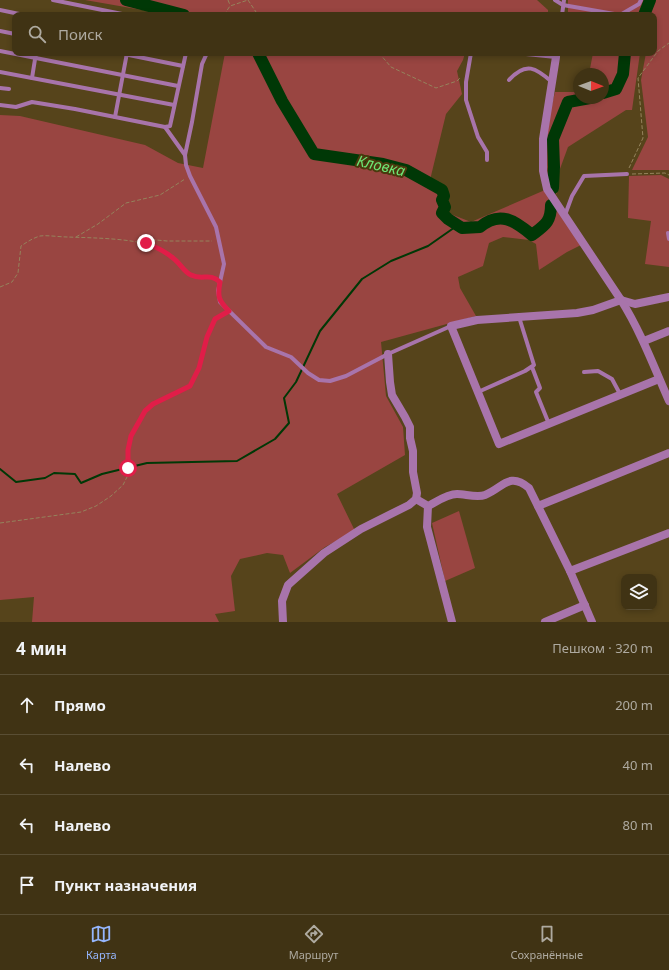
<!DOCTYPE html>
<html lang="ru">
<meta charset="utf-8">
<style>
:root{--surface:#403314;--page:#473b1d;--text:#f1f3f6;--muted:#aeaaa0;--line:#594e34;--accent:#95b6fd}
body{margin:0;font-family:"Noto Sans",sans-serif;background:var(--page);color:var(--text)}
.controls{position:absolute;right:12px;bottom:12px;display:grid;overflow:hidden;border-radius:8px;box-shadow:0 2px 6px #0003}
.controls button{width:36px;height:36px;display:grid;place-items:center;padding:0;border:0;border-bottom:1px solid var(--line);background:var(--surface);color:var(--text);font:20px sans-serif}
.compass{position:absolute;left:573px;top:68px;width:36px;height:36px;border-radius:50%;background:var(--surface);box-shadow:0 2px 6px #0003;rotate:91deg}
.stop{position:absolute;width:12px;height:12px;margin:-9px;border:3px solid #e11d48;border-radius:50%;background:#fff}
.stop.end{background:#e11d48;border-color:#fff;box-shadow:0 1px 4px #0008}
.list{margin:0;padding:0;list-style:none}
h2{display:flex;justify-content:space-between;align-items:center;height:52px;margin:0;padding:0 16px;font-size:17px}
h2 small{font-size:13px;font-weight:400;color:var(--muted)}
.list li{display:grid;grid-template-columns:26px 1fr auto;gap:12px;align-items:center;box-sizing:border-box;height:60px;padding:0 16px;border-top:1px solid var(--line)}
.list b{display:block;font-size:15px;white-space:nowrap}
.list em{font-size:13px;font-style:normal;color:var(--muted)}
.icon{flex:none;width:22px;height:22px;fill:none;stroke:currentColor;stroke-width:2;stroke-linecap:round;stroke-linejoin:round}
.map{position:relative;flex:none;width:669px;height:622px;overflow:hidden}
.search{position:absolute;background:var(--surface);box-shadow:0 2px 6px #0003;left:12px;right:12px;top:12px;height:44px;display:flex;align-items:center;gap:10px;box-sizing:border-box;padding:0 14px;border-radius:8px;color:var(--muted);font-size:15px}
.sheet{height:292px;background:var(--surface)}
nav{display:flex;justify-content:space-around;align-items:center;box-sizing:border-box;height:56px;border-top:1px solid var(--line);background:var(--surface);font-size:11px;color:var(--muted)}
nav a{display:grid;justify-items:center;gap:2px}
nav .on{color:var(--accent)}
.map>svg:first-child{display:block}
.green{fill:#994541}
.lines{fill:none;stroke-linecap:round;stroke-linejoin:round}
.stream{stroke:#003806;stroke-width:2}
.river{stroke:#003806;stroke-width:12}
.path{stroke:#95835c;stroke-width:1;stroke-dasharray:4 2;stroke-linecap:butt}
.service{stroke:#a874ab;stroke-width:4}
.minor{stroke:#a874ab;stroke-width:8}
.tertiary{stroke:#a874ab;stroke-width:8}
.route{stroke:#e11d48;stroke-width:5}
.labels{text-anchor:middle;stroke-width:4;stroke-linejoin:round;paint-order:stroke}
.water-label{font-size:15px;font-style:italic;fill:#6de674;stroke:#4b390e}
</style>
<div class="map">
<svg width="669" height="622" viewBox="0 0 669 622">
<rect width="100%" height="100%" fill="#56441b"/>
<g class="green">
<path d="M85,0H537L548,10V15H171Z"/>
<path d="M568,0H669V170H632L648,137L641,80L646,53H654V15H568Z"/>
<path d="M225,53H465L463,60L457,71L462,94L446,114L430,180L444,188L448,202V213L471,222L545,190L581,245L567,252L539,270L536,244L529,240L503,237L489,243L483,266L458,277L460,288L476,316L381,342L386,396L403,427L405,455L337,494L355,531L325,547L290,573L283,555L267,553L240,559L231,576L235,611L215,614L219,622H32L34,597L0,600V115L20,116L145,145L178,163L203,168Z"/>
<path d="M593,53H640L632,110H626L568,147L557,177V194L548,184L546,130L555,92H579V98H603V74H589Z"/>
<path d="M661,175L669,179V267L645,264L651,221L628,218L629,176Z"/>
<path d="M459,511L475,568L445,581L432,523Z"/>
</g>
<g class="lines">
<path class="stream" d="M0,469L16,482L45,478L54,473L75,474L81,483L102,474L147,463L237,461L275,439L289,423L284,398L296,382L320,331L362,279L391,261L428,246L458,225"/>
<g class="river">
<path d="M126,0L184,15"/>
<path d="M644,15L650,0"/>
<path d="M258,53L282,101L314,154L383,164L406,170L442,190L444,196L442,200L445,207L442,213L448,219L462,228L480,227C500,210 515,221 532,235C545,225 551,222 551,205"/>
<path d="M603,93L616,89L623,74L625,53"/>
<path d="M553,188L554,167L553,139L568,102L590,98"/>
</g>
<g class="path">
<path d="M228,0L230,5"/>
<path d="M248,0L258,15"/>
<path d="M224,15L230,6L248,0"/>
<path d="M379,53L391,67L436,88L457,81L461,77"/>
<path d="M629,168L643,138L638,78L658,51L669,43"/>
<path d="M632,174L665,173L669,175"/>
<path d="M76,237L98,224L126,203L160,195L185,179"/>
<path d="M141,243L146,239L167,241H212"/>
<path d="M0,287L12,282L18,273L21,246C27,242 33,238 40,236C48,235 59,237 68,237C93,238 136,238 158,248C172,254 184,275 196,278C202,279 208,276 214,277"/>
<path d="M0,523L81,512L96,506L111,496L123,485L128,475V450L131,435L145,411L153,404L190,386L199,368L207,337L215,319L224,314"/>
</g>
<g class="service">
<path d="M53,0L127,15"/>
<path d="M555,0L563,5L620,15L639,4L641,0"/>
<path d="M0,10L24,15"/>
<path d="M562,15L564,0"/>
<path d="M0,31L15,34"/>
<path d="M0,51L178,86"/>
<path d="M119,53L183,66"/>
<path d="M207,53L202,64L192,122L185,155L186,165L190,176L216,227L224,264L218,291L220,302L266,347L291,357L308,373L319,380L330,381L346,376L388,354L451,326"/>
<path d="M471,53L466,82V100L478,137L487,152V160"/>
<path d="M516,53L556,57L557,53"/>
<path d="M0,72L174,105"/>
<path d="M32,78L36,53"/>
<path d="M509,80C526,61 536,68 552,82"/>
<path d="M0,88L9,89"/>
<path d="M0,105L16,107L32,102L75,109L165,127L185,155"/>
<path d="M115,117L127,53"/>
<path d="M165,127L170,126L186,53"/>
<path d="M565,215L572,196L584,176L627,174"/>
<path d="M668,233L669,239"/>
<path d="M532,367L540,388L536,392L549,424"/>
<path d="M584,372L598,371L612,379L620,394"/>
<path d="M478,392L525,371L534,365L519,317"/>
</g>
<g class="minor">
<path d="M556,57L543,139V171L547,189L621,300"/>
<path d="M644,341L669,331"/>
<path d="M659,379L499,444L451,326L477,320L577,313L593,310L621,300L635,304L669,297"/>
<path d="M416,499L428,506C436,502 447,494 457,494C465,494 477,498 485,495C503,488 509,471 529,488L570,571L592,622"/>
<path d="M428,506L427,527L452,622"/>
<path d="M538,506L669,453"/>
<path d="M570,571L669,533"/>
<path d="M283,622L282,601L288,585L324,553L361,529L409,505L416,499L417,493L413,472V451L410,438V427L405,417L392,395L390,382L388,354"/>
<path d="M545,622L585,605"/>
</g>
<path class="tertiary" d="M621,300C641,332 654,367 669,401"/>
</g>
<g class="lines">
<path class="route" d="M128,468V450L131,436L145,411L153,404L190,386L199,368L207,337L215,319L229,311C219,301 217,297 220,282C209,272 203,281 191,275C184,272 180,263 173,258C165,251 156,247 146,243"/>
</g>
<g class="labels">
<g class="water-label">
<text transform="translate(381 166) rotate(13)" y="5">Кловка</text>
</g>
</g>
</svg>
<div class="controls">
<button><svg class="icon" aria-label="layers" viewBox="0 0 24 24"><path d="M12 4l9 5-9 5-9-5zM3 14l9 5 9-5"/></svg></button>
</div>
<svg class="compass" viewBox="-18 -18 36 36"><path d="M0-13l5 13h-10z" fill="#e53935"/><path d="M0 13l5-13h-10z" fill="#aeaaa0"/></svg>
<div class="stop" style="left:128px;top:468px"></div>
<div class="stop end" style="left:146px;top:243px"></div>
<div class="search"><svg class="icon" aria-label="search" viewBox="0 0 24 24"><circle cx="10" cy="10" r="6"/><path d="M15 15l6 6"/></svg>Поиск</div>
</div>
<section class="sheet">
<h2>4 мин<small>Пешком · 320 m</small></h2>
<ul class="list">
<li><svg class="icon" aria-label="ahead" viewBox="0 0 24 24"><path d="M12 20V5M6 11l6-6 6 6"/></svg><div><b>Прямо</b></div><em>200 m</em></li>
<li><svg class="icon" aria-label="left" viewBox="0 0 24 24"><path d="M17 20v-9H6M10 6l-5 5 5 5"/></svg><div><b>Налево</b></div><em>40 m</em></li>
<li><svg class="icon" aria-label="left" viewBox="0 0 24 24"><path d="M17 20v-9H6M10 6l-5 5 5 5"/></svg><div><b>Налево</b></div><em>80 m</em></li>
<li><svg class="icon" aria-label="arrive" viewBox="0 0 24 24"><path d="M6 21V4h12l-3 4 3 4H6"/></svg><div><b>Пункт назначения</b></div></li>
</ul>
</section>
<nav>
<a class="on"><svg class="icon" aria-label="map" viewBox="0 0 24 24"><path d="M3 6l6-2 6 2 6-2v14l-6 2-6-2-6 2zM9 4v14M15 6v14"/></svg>Карта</a>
<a><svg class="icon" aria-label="directions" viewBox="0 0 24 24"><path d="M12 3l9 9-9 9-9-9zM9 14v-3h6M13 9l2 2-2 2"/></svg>Маршрут</a>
<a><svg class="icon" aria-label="saved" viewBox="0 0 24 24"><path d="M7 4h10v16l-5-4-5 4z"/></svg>Сохранённые</a>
</nav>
